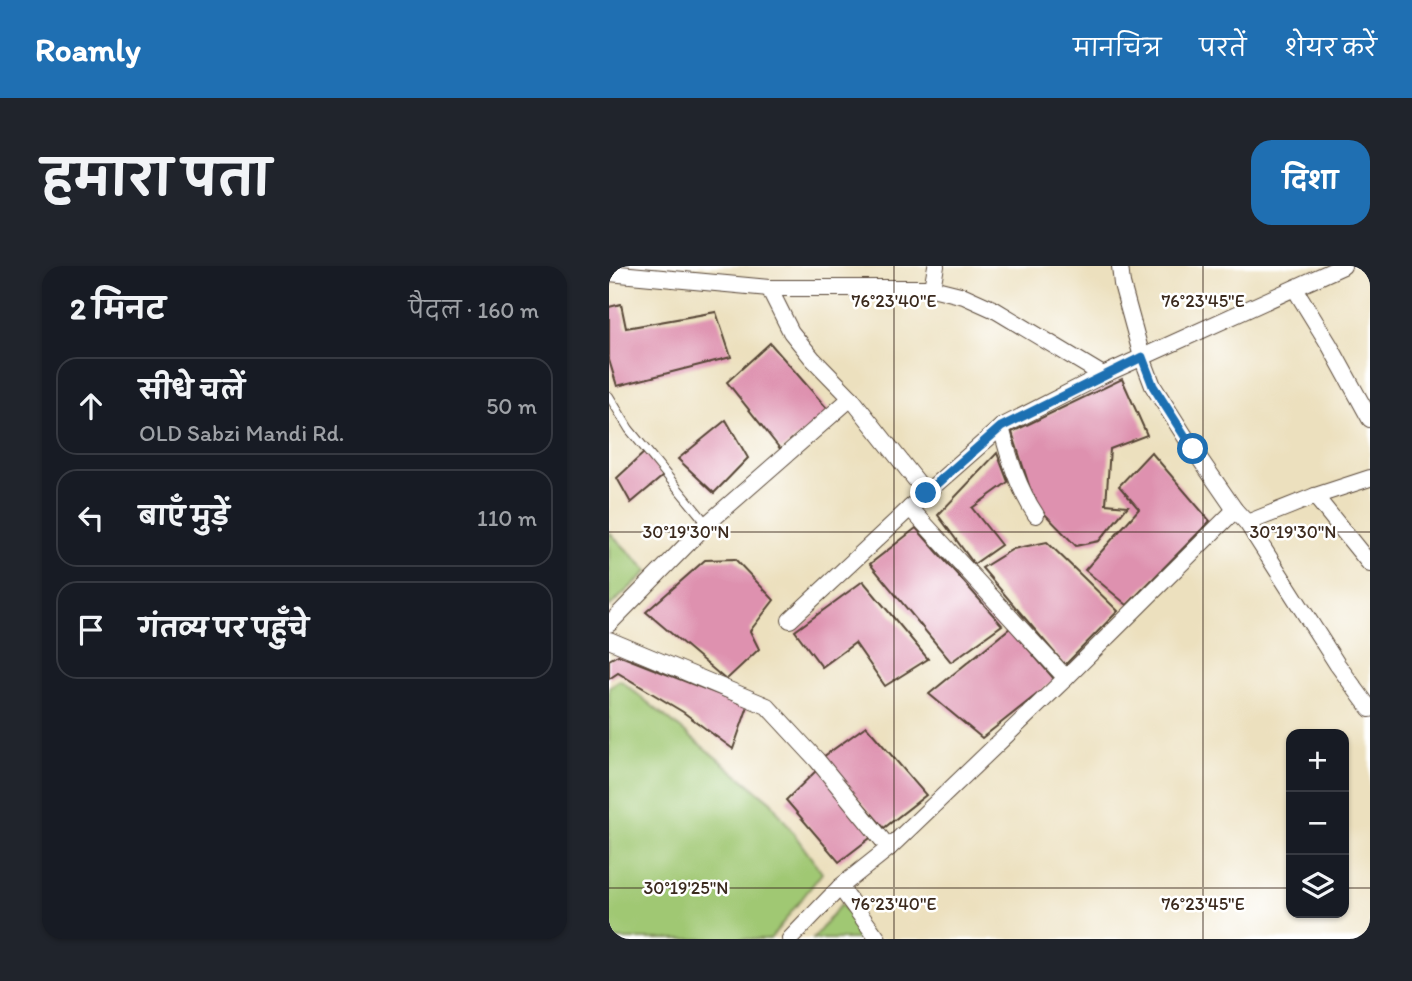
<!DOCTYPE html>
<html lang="hi">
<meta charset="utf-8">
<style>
:root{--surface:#171b24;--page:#20242c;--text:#f1f3f6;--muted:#9ea1a6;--line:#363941;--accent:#1f6fb2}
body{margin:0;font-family:Itim,"Playpen Sans Deva",sans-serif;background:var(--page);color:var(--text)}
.controls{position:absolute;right:21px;bottom:21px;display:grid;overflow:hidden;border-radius:14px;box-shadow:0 2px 5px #0004}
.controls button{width:63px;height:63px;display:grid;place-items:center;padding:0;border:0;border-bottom:2px solid var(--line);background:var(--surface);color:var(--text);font:35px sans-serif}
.stop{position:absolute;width:21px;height:21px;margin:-16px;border:5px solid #1f6fb2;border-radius:50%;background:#fff}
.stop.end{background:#1f6fb2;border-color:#fff;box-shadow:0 2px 7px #0008}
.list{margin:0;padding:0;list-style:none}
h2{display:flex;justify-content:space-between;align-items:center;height:91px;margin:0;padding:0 28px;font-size:30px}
h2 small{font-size:23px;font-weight:400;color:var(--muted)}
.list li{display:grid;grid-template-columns:46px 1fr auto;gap:21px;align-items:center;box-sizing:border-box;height:98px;margin:0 14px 14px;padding:0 14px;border:2px solid var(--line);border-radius:21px}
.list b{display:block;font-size:26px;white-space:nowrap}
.list p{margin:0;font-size:23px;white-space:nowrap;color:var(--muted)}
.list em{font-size:23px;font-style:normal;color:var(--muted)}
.icon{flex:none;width:38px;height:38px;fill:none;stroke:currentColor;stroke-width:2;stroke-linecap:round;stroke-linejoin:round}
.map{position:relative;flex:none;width:761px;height:673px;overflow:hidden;border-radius:21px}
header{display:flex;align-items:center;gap:42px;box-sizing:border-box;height:98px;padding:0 35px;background:var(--accent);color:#fff}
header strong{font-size:33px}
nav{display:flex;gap:38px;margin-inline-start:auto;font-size:24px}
.intro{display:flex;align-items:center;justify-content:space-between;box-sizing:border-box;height:168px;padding:0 42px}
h1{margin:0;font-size:49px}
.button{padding:18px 32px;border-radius:21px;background:var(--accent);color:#fff;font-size:24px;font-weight:700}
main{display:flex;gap:42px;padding:0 42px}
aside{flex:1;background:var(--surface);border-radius:21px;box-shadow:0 2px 5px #0004}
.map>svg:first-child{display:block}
.green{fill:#a0c873;stroke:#6e7948;stroke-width:2}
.building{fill:#de91af}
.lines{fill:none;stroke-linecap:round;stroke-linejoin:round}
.lane-casing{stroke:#564536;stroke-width:10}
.street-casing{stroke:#564536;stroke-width:18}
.lane{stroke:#fff;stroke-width:8}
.street{stroke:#fff;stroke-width:16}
.route{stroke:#1f6fb2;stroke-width:9}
.ticks{fill:none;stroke:#3b2a1e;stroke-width:2;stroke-opacity:0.45}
.ticks-label{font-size:18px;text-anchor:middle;fill:#3b2a1e;stroke:#fff;stroke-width:5;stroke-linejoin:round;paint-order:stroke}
</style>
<header>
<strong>Roamly</strong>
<nav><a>मानचित्र</a><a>परतें</a><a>शेयर करें</a></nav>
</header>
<div class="intro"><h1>हमारा पता</h1><a class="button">दिशा</a></div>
<main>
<aside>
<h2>2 मिनट<small>पैदल · 160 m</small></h2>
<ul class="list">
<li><svg class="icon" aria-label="ahead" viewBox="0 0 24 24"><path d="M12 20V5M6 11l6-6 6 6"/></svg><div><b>सीधे चलें</b><p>OLD Sabzi Mandi Rd.</p></div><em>50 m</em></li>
<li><svg class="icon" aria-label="left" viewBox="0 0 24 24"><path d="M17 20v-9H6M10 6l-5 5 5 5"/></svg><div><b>बाएँ मुड़ें</b></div><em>110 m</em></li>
<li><svg class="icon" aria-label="arrive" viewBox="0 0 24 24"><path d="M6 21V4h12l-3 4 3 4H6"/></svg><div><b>गंतव्य पर पहुँचे</b></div></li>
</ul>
</aside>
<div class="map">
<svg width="761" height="673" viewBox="0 0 761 673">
<rect width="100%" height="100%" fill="#fff"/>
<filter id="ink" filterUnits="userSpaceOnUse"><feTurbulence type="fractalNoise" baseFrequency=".0143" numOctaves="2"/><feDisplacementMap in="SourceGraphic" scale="14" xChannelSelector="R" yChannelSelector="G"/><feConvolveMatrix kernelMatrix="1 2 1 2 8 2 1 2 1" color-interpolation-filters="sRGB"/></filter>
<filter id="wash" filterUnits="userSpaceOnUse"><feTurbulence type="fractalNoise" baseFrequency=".00686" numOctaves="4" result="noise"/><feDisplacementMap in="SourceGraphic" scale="28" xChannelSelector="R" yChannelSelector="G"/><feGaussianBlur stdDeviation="1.57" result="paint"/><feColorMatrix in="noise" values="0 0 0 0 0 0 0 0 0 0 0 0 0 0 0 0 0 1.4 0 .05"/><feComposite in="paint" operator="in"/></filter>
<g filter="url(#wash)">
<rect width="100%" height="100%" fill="#ece0be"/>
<g class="green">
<path d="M0,266L39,305L0,341Z"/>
<path d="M11,414L162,536L213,607L161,673H0V421Z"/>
<path d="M232,638L262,671L260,673H204Z"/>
</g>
<g id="blocks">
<g class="building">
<path d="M12,38L17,62L107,46L122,91L8,120L0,94V41Z"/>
<path d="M161,77L223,148L172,184L118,116Z"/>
<path d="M513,113L538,169L501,183L497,238L519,240L490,275L467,280L426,238L403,166Z"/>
<path d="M117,154L139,192L105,227L69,193Z"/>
<path d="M37,185L54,210L22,237L8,212Z"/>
<path d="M542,186L601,255L518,339L476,304L530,243L510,220Z"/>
<path d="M388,187L399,216L363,242L392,279L365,298L329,249Z"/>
<path d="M307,262L393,359L342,396L261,298Z"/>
<path d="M438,276L509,345L456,399L373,302L404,283Z"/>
<path d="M126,293L165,334L141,365L150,383L117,414L37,346L96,294Z"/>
<path d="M254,315L319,393L276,420L246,377L213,401L186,365Z"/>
<path d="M401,362L446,414L373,472L320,428Z"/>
<path d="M9,389L139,440L124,483L74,446L9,407L0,413V394Z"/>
<path d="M257,460L317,529L275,562L214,491Z"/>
<path d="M212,500L265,569L230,596L177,534Z"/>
</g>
</g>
</g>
<g filter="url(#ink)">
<use href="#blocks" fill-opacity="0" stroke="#564536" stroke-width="2"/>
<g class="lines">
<g class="lane-casing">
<path id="lane" d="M0,130L20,163L98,258"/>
</g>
<g class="street-casing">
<g id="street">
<path d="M511,0L513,18L533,91L544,120L584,183L626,244L638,257L728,398L761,443"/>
<path d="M0,7L160,22H323L327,0"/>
<path d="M160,22L182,66L203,92L242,132L317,227"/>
<path d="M323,22L355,30L386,44L494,109L734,0"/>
<path d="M686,23L721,80L761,153"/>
<path d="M392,161C400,192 409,222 427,249"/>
<path d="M706,230L761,298"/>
<path d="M301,242L457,412"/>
<path d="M638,257L706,230L761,212"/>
<path d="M181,354L317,227L392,161L494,109"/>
<path d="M0,358L98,258L242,132"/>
<path d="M0,374L158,440L208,494L280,582"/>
<path d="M181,673L231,621"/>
<path d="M269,673L231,621L280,582L457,412L626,244"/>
</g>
</g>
<use href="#lane" class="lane"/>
<use href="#street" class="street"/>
</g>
</g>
<g class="lines" filter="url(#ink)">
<path class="route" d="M317,227L392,161L533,91L544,120L584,183"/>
</g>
<path class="ticks" d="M285,0V673M594,0V673M0,266H761M0,622H682M735,622H761"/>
<g class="ticks-label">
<text x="285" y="41">76°23'40"E</text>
<text x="594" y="41">76°23'45"E</text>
<text x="77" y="272">30°19'30"N</text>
<text x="684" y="272">30°19'30"N</text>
<text x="77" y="628">30°19'25"N</text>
<text x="285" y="644">76°23'40"E</text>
<text x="594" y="644">76°23'45"E</text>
</g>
</svg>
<div class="controls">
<button>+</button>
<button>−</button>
<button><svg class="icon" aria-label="layers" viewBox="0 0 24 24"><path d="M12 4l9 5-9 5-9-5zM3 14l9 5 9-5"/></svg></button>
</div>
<div class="stop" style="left:584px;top:183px"></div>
<div class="stop end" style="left:317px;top:227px"></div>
</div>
</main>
